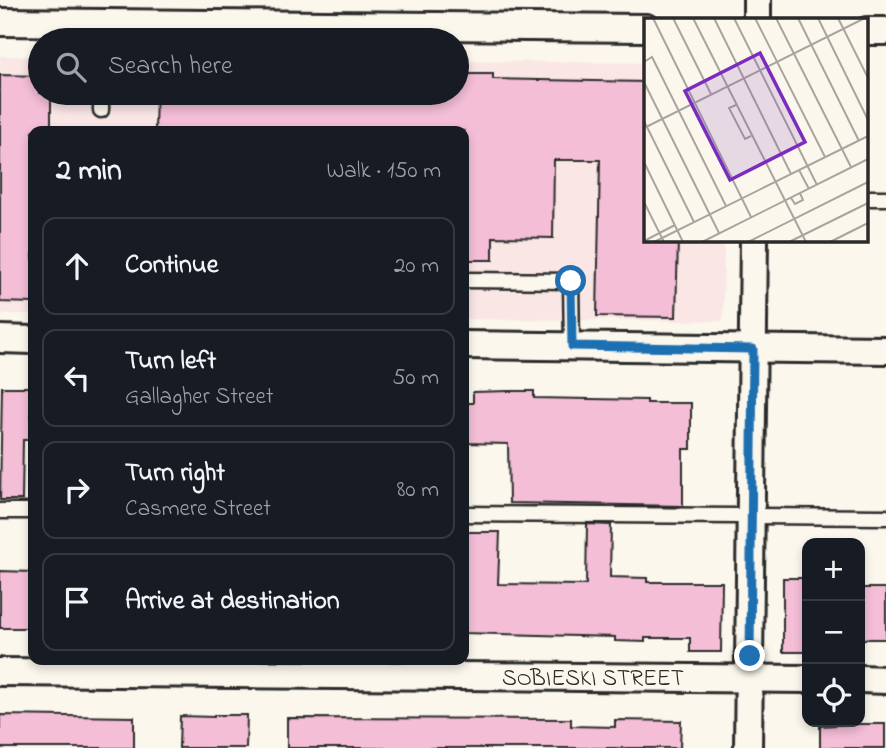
<!DOCTYPE html>
<meta charset="utf-8">
<style>
:root{--surface:#171b24;--page:#242831;--text:#f1f3f6;--muted:#9ea1a6;--line:#363941}
body{margin:0;font-family:"Indie Flower",sans-serif;background:var(--page);color:var(--text)}
.controls{position:absolute;right:21px;bottom:21px;display:grid;overflow:hidden;border-radius:14px;box-shadow:0 4px 10px #0003}
.controls button{width:63px;height:63px;display:grid;place-items:center;padding:0;border:0;border-bottom:2px solid var(--line);background:var(--surface);color:var(--text);font:35px sans-serif}
.stop{position:absolute;width:21px;height:21px;margin:-16px;border:5px solid #1f6fb2;border-radius:50%;background:#fff}
.stop.end{background:#1f6fb2;border-color:#fff;box-shadow:0 2px 7px #0008}
.list{margin:0;padding:0;list-style:none}
h2{display:flex;justify-content:space-between;align-items:center;height:91px;margin:0;padding:0 28px;font-size:30px}
h2 small{font-size:23px;font-weight:400;color:var(--muted)}
.list li{display:grid;grid-template-columns:46px 1fr auto;gap:21px;align-items:center;box-sizing:border-box;height:98px;margin:0 14px 14px;padding:0 14px;border:2px solid var(--line);border-radius:14px}
.list b{display:block;font-size:26px;white-space:nowrap}
.list p{margin:0;font-size:23px;white-space:nowrap;color:var(--muted)}
.list em{font-size:23px;font-style:normal;color:var(--muted)}
.icon{flex:none;width:38px;height:38px;fill:none;stroke:currentColor;stroke-width:2;stroke-linecap:round;stroke-linejoin:round}
.map{position:relative;flex:none;width:886px;height:748px;overflow:hidden}
.search{position:absolute;background:var(--surface);box-shadow:0 4px 10px #0003;left:28px;top:28px;width:441px;height:77px;display:flex;align-items:center;gap:18px;box-sizing:border-box;padding:0 24px;border-radius:38px;color:var(--muted);font-size:26px}
.panel{position:absolute;background:var(--surface);box-shadow:0 4px 10px #0003;left:28px;top:126px;width:441px;height:539px;border-radius:14px}
.map>svg:first-child{display:block}
.built{fill:#f9e6e5}
.building{fill:#f4bed6;stroke:#2b2b2b;stroke-width:2}
.lines{fill:none;stroke-linecap:round;stroke-linejoin:round}
.lane-casing{stroke:#2b2b2b;stroke-width:19}
.street-casing{stroke:#2b2b2b;stroke-width:32}
.lane{stroke:#fbf7ec;stroke-width:14}
.street{stroke:#fbf7ec;stroke-width:26}
.route{stroke:#1f6fb2;stroke-width:9}
.labels{text-anchor:middle;stroke-width:5;stroke-linejoin:round;paint-order:stroke}
.street-label{font-size:23px;fill:#2b2b2b;stroke:#fbf7ec}
.inset-road{fill:none;stroke:#a8a59f;stroke-width:2}
.view{fill:#7b2cbf;fill-opacity:0.15;stroke:#7b2cbf;stroke-width:3.5}
.inset-edge{fill:none;stroke:#2b2b2b;stroke-width:3.5}
</style>
<div class="map">
<svg width="886" height="748" viewBox="0 0 886 748">
<rect width="100%" height="100%" fill="#fbf7ec"/>
<filter id="ink" filterUnits="userSpaceOnUse"><feTurbulence type="fractalNoise" baseFrequency=".0143" numOctaves="2"/><feDisplacementMap in="SourceGraphic" scale="14" xChannelSelector="R" yChannelSelector="G"/><feConvolveMatrix kernelMatrix="1 2 1 2 8 2 1 2 1" color-interpolation-filters="sRGB"/></filter>
<g filter="url(#ink)">
<path class="built" d="M0,56L40,57V93H457V61L646,63V240H724L723,321L464,319V131H33V314H0Z"/>
<g class="building">
<path d="M457,74H493V79L646,82V240H678L676,317L597,316L600,160H554L553,238L493,237V260H464V131H155L156,93H457Z"/>
<path d="M0,75L40,76V93H51V131H33V303L0,302Z"/>
<path d="M2,387H32L31,440H23L22,500H0Z"/>
<path d="M508,391H534V398L647,400V403H691V449H683V506L509,503L508,444L464,443V403H473V392Z"/>
<path d="M587,524L611,525L610,577L647,578V582H722L721,652H690V638H645V642L615,641V637L464,633V532H500L498,584L581,585L586,584Z"/>
<path d="M0,571L33,572V628H0Z"/>
<rect x="783" y="578" width="24" height="74"/>
<rect x="860" y="588" width="26" height="51"/>
<path d="M0,715L134,717V748H0Z"/>
<path d="M214,715H247L246,748H179L180,716L214,717Z"/>
<path d="M287,718L571,719V726L615,727V720L681,721L680,748H287Z"/>
<path d="M855,724H885V748H820V726Z"/>
</g>
<g class="lines">
<g class="lane-casing">
<g id="lane">
<path d="M101,110V93"/>
<path d="M867,198H886"/>
<path d="M464,280L571,281L572,346"/>
<path d="M0,511H33"/>
<path d="M464,514L886,517"/>
</g>
</g>
<g class="street-casing">
<g id="street">
<path d="M757,19V0"/>
<path d="M0,22L646,28"/>
<path d="M867,31H886"/>
<path d="M0,339L33,340"/>
<path d="M464,345L886,350"/>
<path d="M0,672L807,679"/>
<path d="M860,679L886,680"/>
<path d="M748,748L754,240"/>
</g>
</g>
<use href="#lane" class="lane"/>
<use href="#street" class="street"/>
</g>
</g>
<g class="lines" filter="url(#ink)">
<path class="route" d="M571,281L572,346L753,349L750,656"/>
</g>
<g class="labels">
<g class="street-label">
<text x="593" y="685">SOBIESKI STREET</text>
</g>
</g>
<g transform="translate(644 18)">
<rect width="224" height="224" fill="#fbf7ec"/>
<path class="inset-road" d="M9,0L107,199M29,0L67,76M49,0L162,224M70,0L147,156M90,0L173,167M111,0L181,139M132,0L207,149M154,0L215,123M174,0L224,102M194,0L224,60M0,44L8,39L82,188M0,64L75,215M92,87L85,90L101,121L107,118M0,103L50,204M0,110L221,0M0,144L39,224M155,152L165,171M147,180L151,186L159,182L156,175M0,184L18,220L10,224M0,223L31,207M20,224L18,220L224,118M58,224L224,141M104,224L224,164M145,224L224,185M186,224L224,205"/>
<path class="view" d="M116,35L161,124L86,162L41,73Z"/>
<rect width="224" height="224" class="inset-edge"/>
</g>
</svg>
<div class="controls">
<button>+</button>
<button>−</button>
<button><svg class="icon" aria-label="locate" viewBox="0 0 24 24"><circle cx="12" cy="12" r="6"/><path d="M12 2v4M12 18v4M2 12h4M18 12h4"/></svg></button>
</div>
<div class="stop" style="left:571px;top:281px"></div>
<div class="stop end" style="left:750px;top:656px"></div>
<div class="search"><svg class="icon" aria-label="search" viewBox="0 0 24 24"><circle cx="10" cy="10" r="6"/><path d="M15 15l6 6"/></svg>Search here</div>
<section class="panel">
<h2>2 min<small>Walk · 150 m</small></h2>
<ul class="list">
<li><svg class="icon" aria-label="ahead" viewBox="0 0 24 24"><path d="M12 20V5M6 11l6-6 6 6"/></svg><div><b>Continue</b></div><em>20 m</em></li>
<li><svg class="icon" aria-label="left" viewBox="0 0 24 24"><path d="M17 20v-9H6M10 6l-5 5 5 5"/></svg><div><b>Turn left</b><p>Gallagher Street</p></div><em>50 m</em></li>
<li><svg class="icon" aria-label="right" viewBox="0 0 24 24"><path d="M7 20v-9h11M14 6l5 5-5 5"/></svg><div><b>Turn right</b><p>Casmere Street</p></div><em>80 m</em></li>
<li><svg class="icon" aria-label="arrive" viewBox="0 0 24 24"><path d="M6 21V4h12l-3 4 3 4H6"/></svg><div><b>Arrive at destination</b></div></li>
</ul>
</section>
</div>
